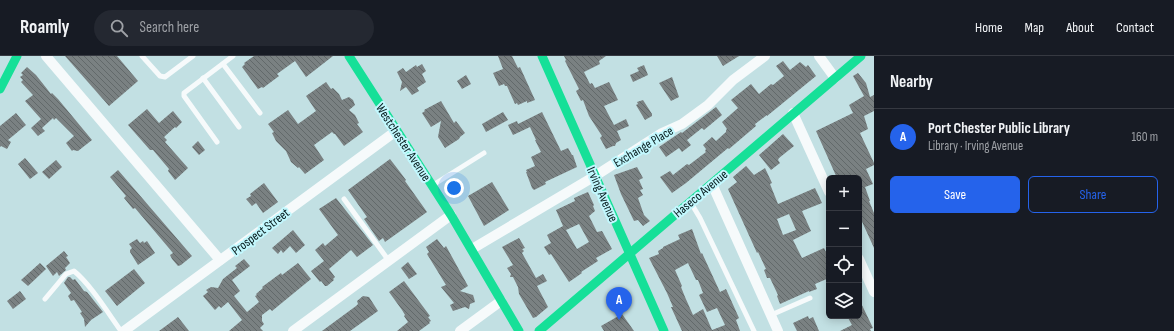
<!DOCTYPE html>
<meta charset="utf-8">
<style>
:root{--surface:#171b24;--page:#242831;--text:#f1f3f6;--muted:#9ea1a6;--line:#363941;--accent:#2563eb}
body{margin:0;font-family:"Sofia Sans Condensed",sans-serif;background:var(--page);color:var(--text)}
.controls{position:absolute;right:12px;bottom:12px;display:grid;overflow:hidden;border-radius:6px;box-shadow:0 2px 10px #0003}
.controls button{width:36px;height:36px;display:grid;place-items:center;padding:0;border:0;border-bottom:1px solid var(--line);background:var(--surface);color:var(--text);font:20px sans-serif}
.you{position:absolute;left:454px;top:132px;width:14px;height:14px;margin:-10px;border:3px solid #fff;border-radius:50%;background:#1a73e8;box-shadow:0 0 0 6px #1a73e833}
.badge{display:grid;place-items:center;width:26px;height:26px;border-radius:50%;background:var(--accent);color:#fff;font-size:13px;font-weight:700}
.pin{position:absolute;translate:-50% -33px;filter:drop-shadow(0 1px 2px #0008)}
.pin::after{content:'';position:absolute;top:21px;width:14px;height:12px;background:inherit;clip-path:polygon(0 0,100% 0,50% 100%)}
.list{margin:0;padding:0;list-style:none}
h2{display:flex;justify-content:space-between;align-items:center;height:52px;margin:0;padding:0 16px;font-size:17px}
h2 small{font-size:13px;font-weight:400;color:var(--muted)}
.list li{display:grid;grid-template-columns:26px 1fr auto;gap:12px;align-items:center;box-sizing:border-box;height:56px;padding:0 16px;border-top:1px solid var(--line)}
.list b{display:block;font-size:15px;white-space:nowrap}
.list p{margin:0;font-size:13px;white-space:nowrap;color:var(--muted)}
.list em{font-size:13px;font-style:normal;color:var(--muted)}
.actions{display:flex;gap:8px;padding:12px 16px}
.actions a{flex:1;padding:9px 0;border:1px solid var(--accent);border-radius:6px;text-align:center;font-size:14px;color:var(--accent)}
.actions .main{background:var(--accent);color:#fff}
.icon{flex:none;width:22px;height:22px;fill:none;stroke:currentColor;stroke-width:2;stroke-linecap:round;stroke-linejoin:round}
.map{position:relative;flex:none;width:874px;height:275px;overflow:hidden}
header{display:flex;align-items:center;gap:24px;box-sizing:border-box;height:56px;padding:0 20px;background:var(--surface);border-bottom:1px solid var(--line)}
header strong{font-size:19px}
nav{display:flex;gap:22px;margin-inline-start:auto;font-size:14px}
.search{width:280px;height:36px;background:var(--page);display:flex;align-items:center;gap:10px;box-sizing:border-box;padding:0 14px;border-radius:22px;color:var(--muted);font-size:15px}
main{display:flex}
aside{flex:1;background:var(--surface)}
.map>svg:first-child{display:block}
.building{fill:url(#building-back-hatch);fill-rule:evenodd}
.lines{fill:none;stroke-linecap:round;stroke-linejoin:round}
.lane{stroke:#f6fafb;stroke-width:5}
.street{stroke:#f6fafb;stroke-width:10}
.fast{stroke:#16e098;stroke-width:9}
.labels{text-anchor:middle;stroke-width:4;stroke-linejoin:round;paint-order:stroke}
.street-label{font-size:13px;fill:#051a1c;stroke:#c2f8fe}
</style>
<header>
<strong>Roamly</strong>
<div class="search"><svg class="icon" aria-label="search" viewBox="0 0 24 24"><circle cx="10" cy="10" r="6"/><path d="M15 15l6 6"/></svg>Search here</div>
<nav><a>Home</a><a>Map</a><a>About</a><a>Contact</a></nav>
</header>
<main>
<div class="map">
<svg width="874" height="275" viewBox="0 0 874 275">
<defs>
<pattern id="building-back-hatch" width="6" height="6" patternUnits="userSpaceOnUse"><rect width="6" height="6" fill="#7a8182"/><path d="M-1 5l2 2M0 0l6 6M5-1l2 2" fill="none" stroke="#62696a"/></pattern>
</defs>
<rect width="100%" height="100%" fill="#c2e0e3"/>
<g class="building">
<path d="M65,0H117L138,25L109,50Z"/>
<path d="M254,0H333L306,21L295,5L277,18L279,20L263,32L262,31L258,33L242,11L245,8L244,7Z"/>
<path d="M498,0H512L518,12L520,11L535,44L527,47V45L518,49L517,47L515,48L507,30H505L504,28L499,30L493,17L503,13Z"/>
<path d="M564,0H606L599,5L600,8L584,16L590,28L592,27L595,32L609,26L618,44L604,50L614,69L626,63L629,70L617,75L621,84L616,87L615,90H613L606,93L600,82L602,80L589,60L583,44L581,45L576,35L579,33L565,5L566,4Z"/>
<path d="M717,0H739L723,10Z"/>
<path d="M783,5L790,14L800,6L806,11L808,9L816,20L767,60V59L755,68L756,70L729,93L728,92L686,127L672,137L660,121L670,115L673,119L687,108L689,109L706,96L705,95L706,93L703,89L712,81L716,85L726,76V74L727,73L722,66L738,52L731,44L751,28L759,38L771,28L773,29L784,20L776,10Z"/>
<path d="M422,8L426,15L422,18L426,26L417,32L419,35L412,39L406,31L400,35L402,26L397,16L403,12L406,16L416,9L417,11Z"/>
<path d="M644,9L648,19L633,26L630,19L639,15L637,12Z"/>
<path d="M27,11L36,19L51,38L52,37L58,43L92,84L78,95L73,94L72,95L66,87L74,80L56,62L54,64L53,62L42,72L45,75L38,80L31,72L41,63L25,45L33,39L21,26L23,24L20,21L23,19L21,17Z"/>
<path d="M858,17L866,27L870,41L874,39V55L864,60L868,73L860,77L874,107V109L866,113L873,128L865,131L870,145H869L874,157V192L859,159V122H837L816,75L853,57L849,49L864,40L853,20Z"/>
<path d="M466,19L471,28L462,33L457,25Z"/>
<path d="M672,21L679,41L671,45L659,27Z"/>
<path d="M326,26L331,33L333,32L339,38L342,44L349,41L353,44L355,49L349,54L355,59L359,67L357,68L363,76L344,90L335,78H334L332,76L314,89L324,104L305,118L299,111L298,112L291,106L286,95L276,85L272,77L274,76L268,68L288,54L298,68L316,55L306,40Z"/>
<path d="M643,44L652,58V60L645,64L636,49L638,48L637,46Z"/>
<path d="M441,45L454,67L456,65L465,77L460,81L459,83L445,92L438,81L441,65L431,71L422,57L425,55L424,54Z"/>
<path d="M716,51L722,59L704,74L702,72L687,84L691,89L682,96L679,92L666,101L659,91L681,76L682,77Z"/>
<path d="M147,53L159,67L173,55L182,66L176,72L175,71L164,81L167,84L165,86L188,112L175,124L168,115L169,113L153,94H150L128,69Z"/>
<path d="M503,56L508,64L486,76L482,68Z"/>
<path d="M542,56L561,95L568,92L572,99H573L577,111L545,126L546,128L534,134L532,132L526,116H527L526,114L535,110L531,101L541,96L535,84H536L530,71L513,79L508,69L517,65L518,68Z"/>
<path d="M16,57L26,69L8,84L11,86L7,93L1,90L0,91V70Z"/>
<path d="M783,78L794,90L779,102L778,104L780,107L771,114L759,99Z"/>
<path d="M198,85L205,94L199,99L192,91Z"/>
<path d="M25,102L38,117L30,123L18,108Z"/>
<path d="M390,103L400,116L406,124L405,125L427,156L385,186L383,182L379,185L364,163L367,161L348,134Z"/>
<path d="M56,104L62,111L49,123L42,116Z"/>
<path d="M746,110L754,119L765,112L772,127L770,128L778,148L815,132L822,147L802,155L811,175L793,184L802,202L824,192L829,202V222L815,228L817,233L809,236V235L780,248L777,240L778,239L770,222H767L764,214L766,213L758,196L757,197L728,133L737,126L733,121ZM789,158L796,174L783,179L777,163Z"/>
<path d="M637,111L643,122L639,124L643,133L640,134L643,139L638,142L644,159L650,165L643,170L638,164L634,165L621,138L614,119Z"/>
<path d="M118,114L192,200L181,209L178,210L172,203L170,199L173,197L135,152L133,153L124,142L126,140L110,121Z"/>
<path d="M492,126L509,154L484,170L468,140Z"/>
<path d="M264,127L278,146L263,157L256,147L252,150L246,143L251,140L250,138Z"/>
<path d="M588,136L594,149L593,150L595,155L589,160L597,176L602,175L612,193L596,202L598,205L581,216L582,217L569,226L551,198L549,199L544,191L551,187L547,179L563,170L556,154L575,145L574,142ZM579,168L589,186L577,193L566,174Z"/>
<path d="M336,142L373,189L357,201L351,194L329,213L335,221L333,223L334,224L327,230H325L321,225L320,226L311,215L324,205L315,194L323,187L325,190L338,179L319,153Z"/>
<path d="M692,173L701,198L702,197L720,236L726,233L739,262L736,264L740,275H682L671,251H673L667,237L649,202L659,198L658,195L663,192V191L680,183L678,179ZM688,207L696,224H698L703,237L699,239L707,256L717,252L725,269L712,274L703,253L693,259L685,241L681,231L682,230L675,214Z"/>
<path d="M293,174L305,189L296,197L290,190L283,197L281,194L278,198L272,192Z"/>
<path d="M519,182L525,192L522,193L524,195L522,197L536,222L543,218L547,225L537,230L548,251L536,261L533,262L519,238L518,231L513,221H510L511,218L507,212L513,209L502,191Z"/>
<path d="M137,183L140,187L143,185L144,187L147,185L155,197L138,209L130,196V194L132,192L129,188Z"/>
<path d="M437,183L444,192L446,190L468,230L460,235L473,239L474,242L475,246L470,248L469,253L465,251L453,255L450,249L454,247L441,231L446,229L427,198L429,196L426,191Z"/>
<path d="M64,195L68,200L66,201L70,207L65,212L66,214L59,220L57,216L53,220L46,210Z"/>
<path d="M244,203L250,210L232,224L240,235L234,240L247,256L259,246L255,240L257,239L256,238L263,232L262,231L281,217L282,219L298,207L311,223L272,255L270,253L262,259V265L264,268L260,272L263,275H229L242,264L228,246L221,252L219,250L215,254L214,253L203,240L208,236L206,234L211,231L218,232L223,223L237,212L235,210Z"/>
<path d="M408,206L417,218L409,223L401,212Z"/>
<path d="M40,207L46,213L28,230L21,224Z"/>
<path d="M134,213L145,227L117,250L105,235Z"/>
<path d="M68,221H70L73,224L75,223L84,235L87,236L103,256L91,264L85,271L84,263L80,257L82,256L74,244L71,245L68,240L71,237L64,227Z"/>
<path d="M404,225L430,260L428,261L431,265L429,266L430,267L419,275H397L408,266L404,260L405,259L402,254L389,236Z"/>
<path d="M20,235L26,243L13,253L7,245Z"/>
<path d="M363,240L369,241L378,255L350,275H322L356,250L358,248L357,245Z"/>
<path d="M859,243L873,272L870,273L871,275H840L852,269L847,260H859Z"/>
<path d="M622,258L634,275H604L601,270Z"/>
<path d="M808,260L809,263L813,261L819,275H797L793,267Z"/>
<path d="M178,261L189,275H159Z"/>
</g>
<g class="lines">
<g class="lane">
<path d="M142,0L160,20L165,21L193,0"/>
<path d="M223,8L260,57"/>
<path d="M203,22L239,71"/>
<path d="M217,86L184,40V37L233,0"/>
<path d="M433,129L484,97"/>
<path d="M344,143L389,205"/>
<path d="M691,147L700,162L754,275"/>
<path d="M45,243L66,218L74,215C91,229 108,257 121,275"/>
<path d="M771,259L810,242"/>
</g>
<g class="street">
<path d="M46,0L220,204"/>
<path d="M819,0L835,22"/>
<path d="M793,57L829,136"/>
<path d="M712,128L778,275"/>
<path d="M472,193L595,120L662,77L682,68L708,49L733,24L765,0"/>
<path d="M859,203L874,236"/>
<path d="M124,275L396,75"/>
<path d="M293,275L451,159"/>
<path d="M460,275L501,245"/>
</g>
<g class="fast">
<path d="M349,0L451,159L519,275"/>
<path d="M542,0L664,275"/>
<path d="M0,33L17,0"/>
<path d="M539,275L861,0"/>
</g>
</g>
<g class="labels">
<g class="street-label">
<text transform="translate(404 86) rotate(57)" y="5">Westchester Avenue</text>
<text transform="translate(643 90) rotate(-31)" y="5">Exchange Place</text>
<text transform="translate(700 137) rotate(-40)" y="5">Haseco Avenue</text>
<text transform="translate(603 138) rotate(66)" y="5">Irving Avenue</text>
<text transform="translate(260 175) rotate(-37)" y="5">Prospect Street</text>
</g>
</g>
</svg>
<div class="controls">
<button>+</button>
<button>−</button>
<button><svg class="icon" aria-label="locate" viewBox="0 0 24 24"><circle cx="12" cy="12" r="6"/><path d="M12 2v4M12 18v4M2 12h4M18 12h4"/></svg></button>
<button><svg class="icon" aria-label="layers" viewBox="0 0 24 24"><path d="M12 4l9 5-9 5-9-5zM3 14l9 5 9-5"/></svg></button>
</div>
<div class="you"></div>
<div class="pin badge" style="left:619px;top:264px">A</div>
</div>
<aside>
<h2>Nearby<small></small></h2>
<ul class="list">
<li><span class="badge">A</span><div><b>Port Chester Public Library</b><p>Library · Irving Avenue</p></div><em>160 m</em></li>
</ul>
<div class="actions"><a class="main">Save</a><a>Share</a></div>
</aside>
</main>
